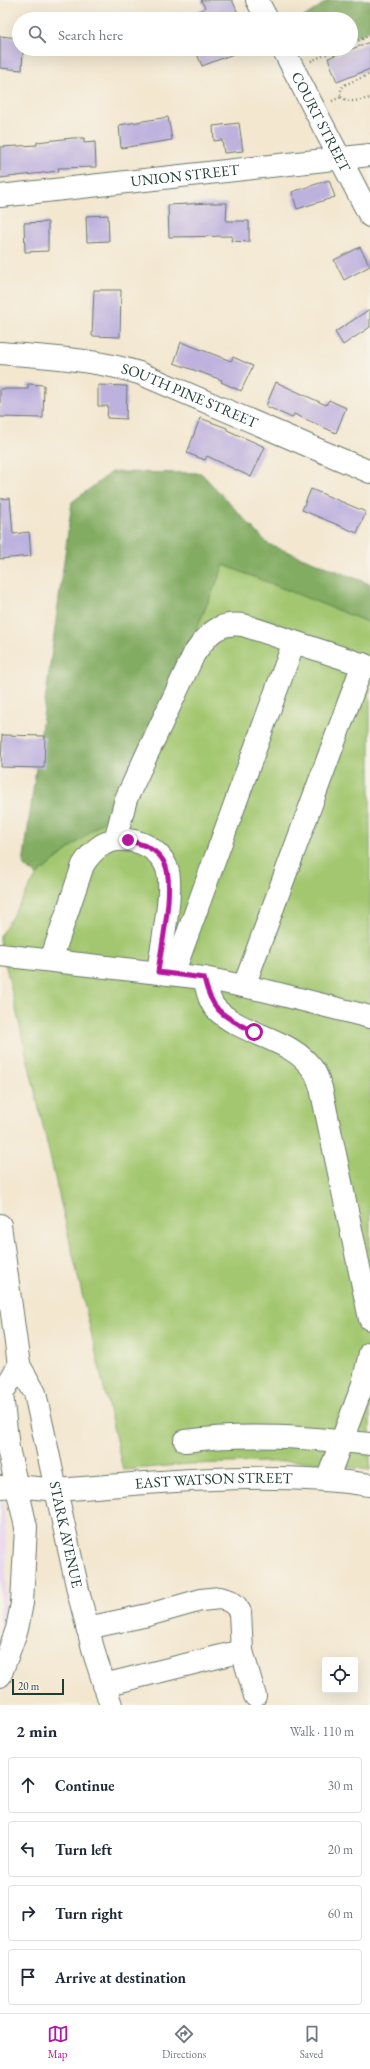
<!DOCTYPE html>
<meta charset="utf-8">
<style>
:root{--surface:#fff;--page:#f6f6f7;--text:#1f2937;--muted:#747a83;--line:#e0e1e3;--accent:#b5179e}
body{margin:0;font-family:"EB Garamond",serif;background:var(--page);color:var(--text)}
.controls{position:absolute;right:12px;bottom:12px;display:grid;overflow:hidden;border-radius:4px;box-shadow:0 4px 16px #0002}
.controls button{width:36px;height:36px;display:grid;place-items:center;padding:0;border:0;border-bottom:1px solid var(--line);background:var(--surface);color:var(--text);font:20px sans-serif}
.scale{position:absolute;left:12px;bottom:10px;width:52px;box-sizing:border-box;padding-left:4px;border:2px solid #1f3d34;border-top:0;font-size:11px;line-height:14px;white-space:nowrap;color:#1f3d34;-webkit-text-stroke:3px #f7f3e8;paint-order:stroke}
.stop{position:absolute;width:12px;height:12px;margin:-9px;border:3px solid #b5179e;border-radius:50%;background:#fff}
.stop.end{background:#b5179e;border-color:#fff;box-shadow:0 1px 4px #0008}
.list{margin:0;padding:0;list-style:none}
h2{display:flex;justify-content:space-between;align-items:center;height:52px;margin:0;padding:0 16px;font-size:17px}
h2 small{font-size:13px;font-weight:400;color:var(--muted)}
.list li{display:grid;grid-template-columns:26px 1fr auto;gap:12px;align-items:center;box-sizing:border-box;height:56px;margin:0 8px 8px;padding:0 8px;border:1px solid var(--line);border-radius:4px}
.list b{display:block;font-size:15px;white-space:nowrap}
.list em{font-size:13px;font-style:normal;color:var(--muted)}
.icon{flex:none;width:22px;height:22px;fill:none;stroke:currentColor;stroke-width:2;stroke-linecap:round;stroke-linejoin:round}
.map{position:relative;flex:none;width:370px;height:1705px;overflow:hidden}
.search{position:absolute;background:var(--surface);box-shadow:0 4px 16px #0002;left:12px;right:12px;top:12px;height:44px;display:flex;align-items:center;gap:10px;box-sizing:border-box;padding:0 14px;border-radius:22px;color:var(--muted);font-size:15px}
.sheet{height:308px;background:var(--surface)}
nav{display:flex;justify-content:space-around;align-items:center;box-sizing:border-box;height:56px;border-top:1px solid var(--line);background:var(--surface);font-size:11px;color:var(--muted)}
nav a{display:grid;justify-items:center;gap:2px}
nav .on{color:var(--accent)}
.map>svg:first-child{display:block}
.built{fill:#e7d2ef}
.green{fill:#a3c770;stroke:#618252}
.forest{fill:#82ac62;stroke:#50744b}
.building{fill:#bdb1de}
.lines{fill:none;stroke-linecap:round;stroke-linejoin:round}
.minor-casing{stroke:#69786b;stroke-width:24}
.major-casing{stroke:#69786b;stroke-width:24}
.path{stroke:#69786b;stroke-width:2.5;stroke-dasharray:1 3;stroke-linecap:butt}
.minor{stroke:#fff;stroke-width:22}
.major{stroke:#fff;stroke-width:22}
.route{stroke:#b5179e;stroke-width:5}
.labels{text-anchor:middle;stroke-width:3.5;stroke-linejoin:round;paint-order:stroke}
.street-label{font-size:15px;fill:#1f3d34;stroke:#f7f3e8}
</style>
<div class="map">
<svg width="370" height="1705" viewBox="0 0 370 1705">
<rect width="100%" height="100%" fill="#f7f3e8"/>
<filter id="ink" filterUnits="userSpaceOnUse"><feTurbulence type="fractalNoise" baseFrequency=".025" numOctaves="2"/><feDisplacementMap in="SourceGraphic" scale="8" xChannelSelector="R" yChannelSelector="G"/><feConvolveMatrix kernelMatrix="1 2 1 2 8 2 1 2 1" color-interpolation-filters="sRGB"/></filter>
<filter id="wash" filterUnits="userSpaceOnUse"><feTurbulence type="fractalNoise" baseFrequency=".012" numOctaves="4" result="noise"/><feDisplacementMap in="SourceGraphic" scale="16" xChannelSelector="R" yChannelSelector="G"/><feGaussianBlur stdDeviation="0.9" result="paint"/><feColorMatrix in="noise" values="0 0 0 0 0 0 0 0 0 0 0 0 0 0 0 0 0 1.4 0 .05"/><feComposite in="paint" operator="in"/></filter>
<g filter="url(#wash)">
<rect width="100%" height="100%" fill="#f3e7d0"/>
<path class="built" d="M0,1474L7,1544L5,1613L0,1628Z"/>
<path class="green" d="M224,565L370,623V1470L302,1461L189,1464L123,1470L0,941V936L37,875L119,808Z"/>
<g class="forest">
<path d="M327,0H370V30L351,39V19H301L326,2Z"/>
<path d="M112,472L201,473L268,544L370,584V623L224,565L119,808L37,875L23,865L72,502Z"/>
</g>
<g id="blocks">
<g class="building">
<path d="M201,0H232L238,13L225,19H182L205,8Z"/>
<path d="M0,36L19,38V49H23L22,70L0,68Z"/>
<path d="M370,42V69L337,82L328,58Z"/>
<path d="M195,49H244V50L202,66Z"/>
<path d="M168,117L172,140L121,148L119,125Z"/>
<path d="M239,123L243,151L224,153L222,140L214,141L213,126Z"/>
<path d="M72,138H84V143L95,142L96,167L58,168L59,171L0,178V147L37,145V142Z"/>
<path d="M329,180L335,197L297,209L292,192Z"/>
<path d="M210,203H227L226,221H249V242L231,241L232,236L169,237L168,205Z"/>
<path d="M108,215L109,241L87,242L86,216Z"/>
<path d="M48,222V251L25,252L24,223Z"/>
<path d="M360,247L370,266L344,280L334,260Z"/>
<path d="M94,290H121L120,337L92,336Z"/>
<path d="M370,309V327L343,345L335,332Z"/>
<path d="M181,342L231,361L233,357L253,366L241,391L221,382L222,380L174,363Z"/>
<path d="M276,382L326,405L329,400L346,408L336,433L294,414L292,418L266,406Z"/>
<path d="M28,384L44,385L43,418L0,417V389H28Z"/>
<path d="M98,385L127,386L126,419L107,418L108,406H98Z"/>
<path d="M200,418L227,428V430L265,447L251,477L207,456L205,460L187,453Z"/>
<path d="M311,489L366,512L357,533L302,510Z"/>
<path d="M10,498L13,534L29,532L31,556L0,559V499Z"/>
<path d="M2,735L45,736L44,768L1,767Z"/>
</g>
</g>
</g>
<g filter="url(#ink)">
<use href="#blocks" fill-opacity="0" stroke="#69786b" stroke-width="1"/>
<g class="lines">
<g class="minor-casing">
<g id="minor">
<path d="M257,0L267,19"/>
<path id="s1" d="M283,49L370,216"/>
<path id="s2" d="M0,196L370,155"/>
<path id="s3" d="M0,353C47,357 94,359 139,373L370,472"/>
<path d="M115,840L126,799L194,654C208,634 217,622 243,625L370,667"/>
<path d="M0,955L204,978L267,991L370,1017"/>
<path d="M51,960L83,865C94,848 106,838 128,840C146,842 164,854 168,872C173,894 161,948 158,972"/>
<path d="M173,974L294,642"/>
<path d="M204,978C207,989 209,1002 216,1009C244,1037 292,1037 314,1071C317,1075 319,1082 321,1088L370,1319"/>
<path d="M244,986L363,664"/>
<path d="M185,1441C247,1432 308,1438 370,1444"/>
<path d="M327,1480L363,1384L370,1353"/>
<path d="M0,1487L16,1486"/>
<path id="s4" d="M57,1490C160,1482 266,1470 370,1485"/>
<path d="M87,1628L148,1615L201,1600L220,1598L230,1601L236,1606L240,1612L242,1651"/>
<path d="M104,1685L242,1651L255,1696"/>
</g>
</g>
<g class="major-casing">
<g id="major">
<path d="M0,1225L19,1365L2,1394L8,1448L26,1527L22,1603L17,1629L0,1676"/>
<path id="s5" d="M19,1365L35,1393L79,1595L95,1656L111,1705"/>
<path d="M16,1486L57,1490"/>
</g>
</g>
<g class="path">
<path d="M351,44L370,35"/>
<path d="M311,61L338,49"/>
<path d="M341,97C349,104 360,100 370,98"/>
<path d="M332,101L341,97V89L344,85L370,74"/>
</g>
<use href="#minor" class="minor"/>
<use href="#major" class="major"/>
</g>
</g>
<g class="lines" filter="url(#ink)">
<path class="route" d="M128,840C142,844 157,849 164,862C176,883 161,947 158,972L204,978C212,1013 224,1016 254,1032"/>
</g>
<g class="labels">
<g class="street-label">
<text dy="5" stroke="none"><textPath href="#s1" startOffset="82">COURT STREET</textPath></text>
<text dy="5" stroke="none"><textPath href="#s2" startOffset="186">UNION STREET</textPath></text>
<text dy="5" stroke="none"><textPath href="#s3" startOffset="196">SOUTH PINE STREET</textPath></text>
<text dy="5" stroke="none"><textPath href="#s4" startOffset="157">EAST WATSON STREET</textPath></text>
<text dy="5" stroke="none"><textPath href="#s5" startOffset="177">STARK AVENUE</textPath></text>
</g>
</g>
</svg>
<div class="controls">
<button><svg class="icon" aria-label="locate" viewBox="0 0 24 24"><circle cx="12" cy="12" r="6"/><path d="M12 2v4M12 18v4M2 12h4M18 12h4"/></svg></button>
</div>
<div class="scale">20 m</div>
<div class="stop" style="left:254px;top:1032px"></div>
<div class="stop end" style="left:128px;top:840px"></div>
<div class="search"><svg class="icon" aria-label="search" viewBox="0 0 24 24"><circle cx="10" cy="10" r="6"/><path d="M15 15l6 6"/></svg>Search here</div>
</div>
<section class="sheet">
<h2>2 min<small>Walk · 110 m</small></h2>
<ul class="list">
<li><svg class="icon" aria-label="ahead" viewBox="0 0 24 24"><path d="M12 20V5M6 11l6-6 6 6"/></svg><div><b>Continue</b></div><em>30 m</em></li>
<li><svg class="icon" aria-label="left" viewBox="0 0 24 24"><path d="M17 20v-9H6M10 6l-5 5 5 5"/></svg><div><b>Turn left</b></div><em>20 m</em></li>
<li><svg class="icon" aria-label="right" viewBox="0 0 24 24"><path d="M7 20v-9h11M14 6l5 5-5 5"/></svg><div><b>Turn right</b></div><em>60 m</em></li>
<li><svg class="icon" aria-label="arrive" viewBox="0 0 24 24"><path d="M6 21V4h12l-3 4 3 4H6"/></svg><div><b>Arrive at destination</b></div></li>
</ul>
</section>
<nav>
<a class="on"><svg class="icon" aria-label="map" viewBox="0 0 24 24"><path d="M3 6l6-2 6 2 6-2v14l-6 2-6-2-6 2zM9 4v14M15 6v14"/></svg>Map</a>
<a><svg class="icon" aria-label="directions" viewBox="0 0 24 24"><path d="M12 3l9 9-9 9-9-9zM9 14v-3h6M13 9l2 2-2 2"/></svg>Directions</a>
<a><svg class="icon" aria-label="saved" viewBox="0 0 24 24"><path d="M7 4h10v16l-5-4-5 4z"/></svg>Saved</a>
</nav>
